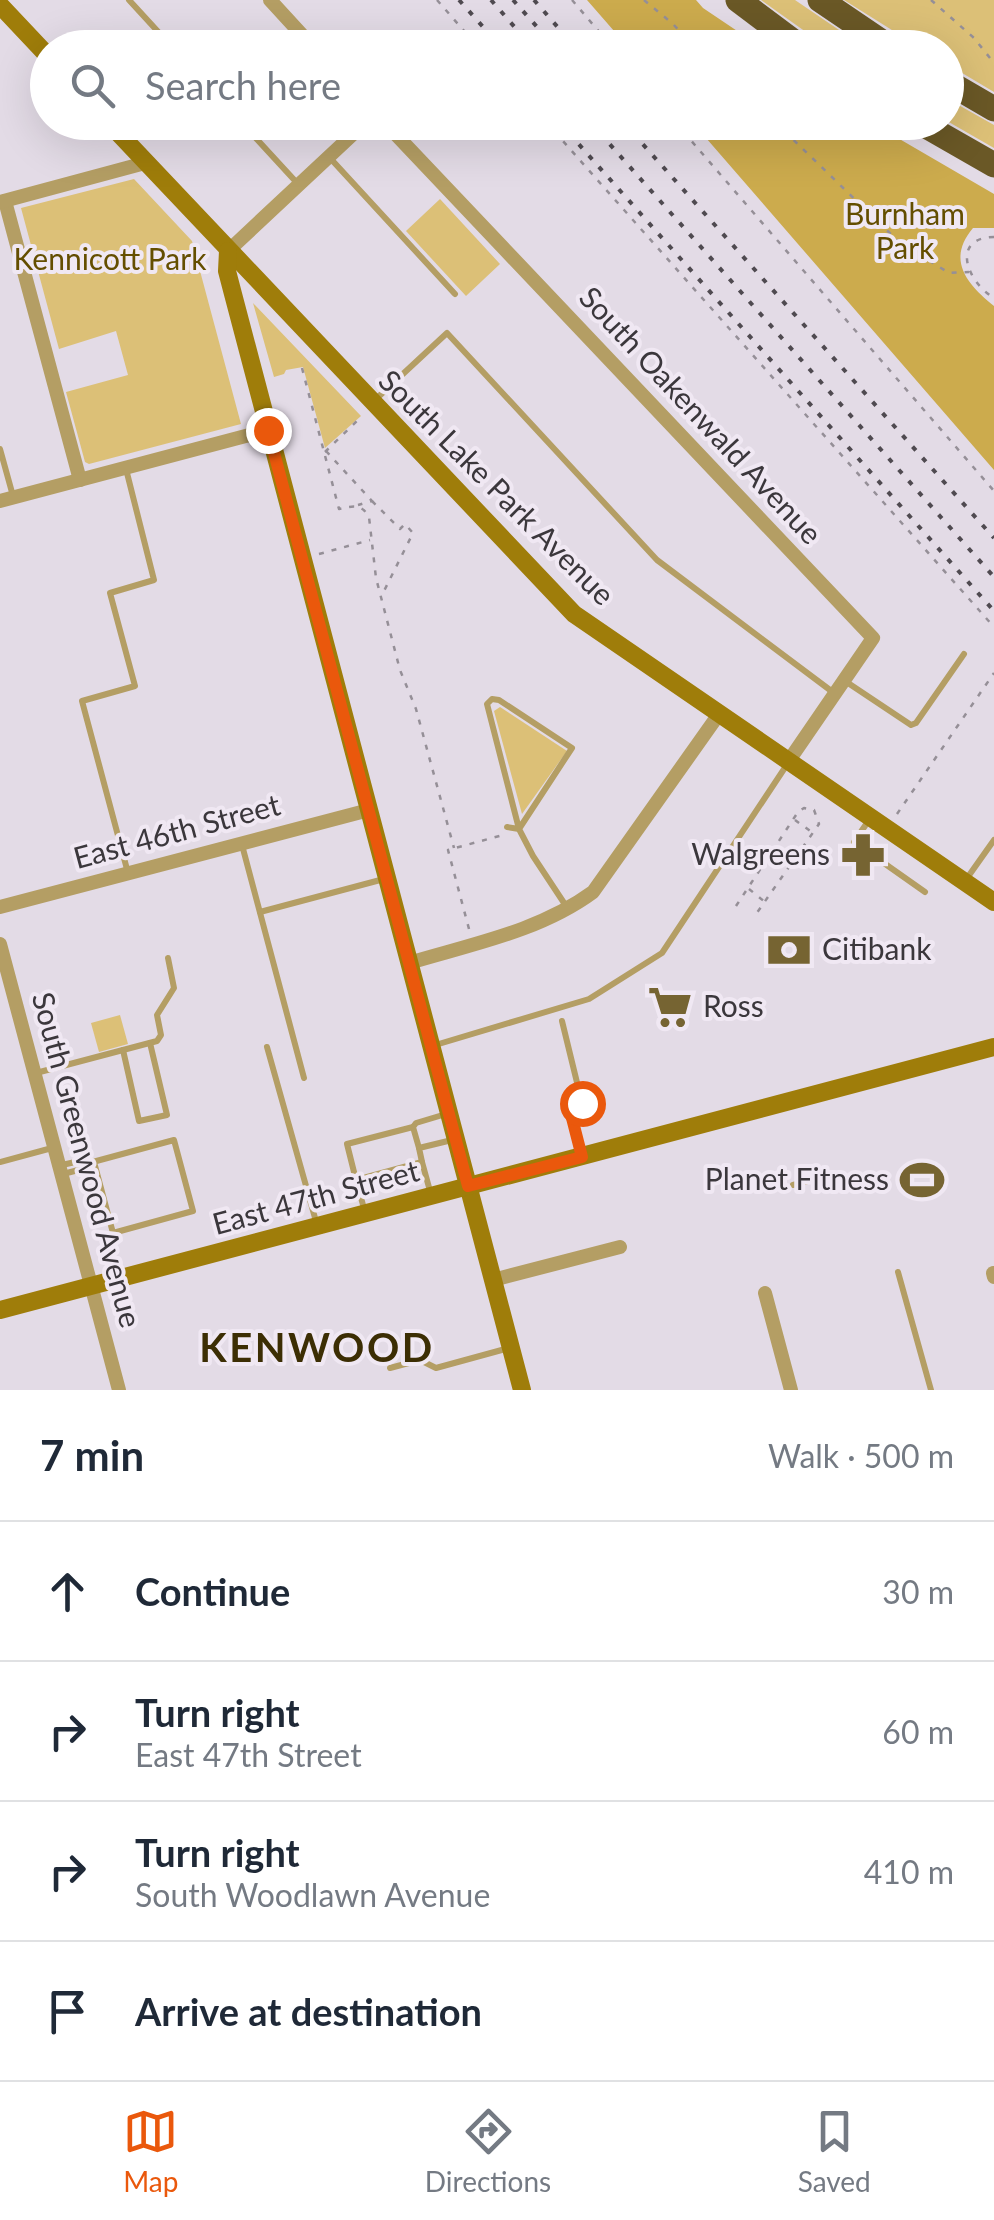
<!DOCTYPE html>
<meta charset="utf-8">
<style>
:root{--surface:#fff;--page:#f6f6f7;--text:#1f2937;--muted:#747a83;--line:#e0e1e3;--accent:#ea580c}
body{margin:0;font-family:Lato,sans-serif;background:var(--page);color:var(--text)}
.stop{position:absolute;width:30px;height:30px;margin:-22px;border:8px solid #ea580c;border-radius:50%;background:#fff}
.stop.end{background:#ea580c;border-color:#fff;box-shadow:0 2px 10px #0008}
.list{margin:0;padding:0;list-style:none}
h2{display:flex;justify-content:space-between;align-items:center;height:130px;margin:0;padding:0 40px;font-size:42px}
h2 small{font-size:32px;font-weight:400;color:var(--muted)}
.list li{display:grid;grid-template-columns:65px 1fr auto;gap:30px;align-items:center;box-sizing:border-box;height:140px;padding:0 40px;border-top:2px solid var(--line)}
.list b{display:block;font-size:38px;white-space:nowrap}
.list p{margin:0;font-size:32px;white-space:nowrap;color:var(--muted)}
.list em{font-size:32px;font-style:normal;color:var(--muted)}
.icon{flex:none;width:55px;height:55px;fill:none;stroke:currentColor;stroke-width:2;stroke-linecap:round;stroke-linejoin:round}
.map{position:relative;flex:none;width:994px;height:1390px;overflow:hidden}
.search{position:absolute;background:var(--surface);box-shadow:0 10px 40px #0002;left:30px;right:30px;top:30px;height:110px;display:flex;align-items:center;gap:25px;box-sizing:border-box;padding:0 35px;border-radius:55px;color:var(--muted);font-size:38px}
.sheet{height:690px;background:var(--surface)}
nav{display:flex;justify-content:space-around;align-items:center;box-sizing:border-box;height:140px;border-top:2px solid var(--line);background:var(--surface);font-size:28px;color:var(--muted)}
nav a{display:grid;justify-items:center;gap:5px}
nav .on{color:var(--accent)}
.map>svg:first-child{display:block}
.green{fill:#dcc077}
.forest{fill:#ccab4d}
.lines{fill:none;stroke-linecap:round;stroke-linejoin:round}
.path{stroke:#958f97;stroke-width:2.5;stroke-dasharray:5 8;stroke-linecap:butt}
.lane{stroke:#b49e64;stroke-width:6}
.street{stroke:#b49e64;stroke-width:14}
.secondary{stroke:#9f7d0a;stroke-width:18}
.highway{stroke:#6a5826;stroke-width:25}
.rail{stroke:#4f4a50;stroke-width:4;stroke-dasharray:5 10;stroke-linecap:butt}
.route{stroke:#ea580c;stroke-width:12}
.labels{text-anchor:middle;stroke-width:8;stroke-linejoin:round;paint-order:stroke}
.park-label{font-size:30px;fill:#644e00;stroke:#f0e8f3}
.street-label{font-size:30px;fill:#3b373c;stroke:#f0e8f3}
.poi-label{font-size:30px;fill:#3b373c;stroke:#f0e8f3;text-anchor:end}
.district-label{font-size:40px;font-weight:bold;letter-spacing:2.5px;fill:#3c2e04;stroke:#f0e8f3}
</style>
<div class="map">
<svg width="994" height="1390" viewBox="0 0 994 1390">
<rect width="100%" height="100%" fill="#e3dbe6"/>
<g class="green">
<path d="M761,0H795L864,47H827Z"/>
<path d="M844,0H994V92L947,64L946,48L919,47Z"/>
<path d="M946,98L994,125V148L947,121Z"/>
<path d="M134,179L192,241L241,424L89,464L85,462L66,392L128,375L116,331L59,349L21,208Z"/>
<path d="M440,199L500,264L466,296L406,231Z"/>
<path d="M253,303L361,416L325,448L303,367L286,370L284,374L274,377Z"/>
<path d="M500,707L567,751L522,814L494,711Z"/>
<path d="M120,1015L128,1044L99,1052L91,1023Z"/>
</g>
<g class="forest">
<path d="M587,0H696L703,8L761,47H628Z"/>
<path d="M693,123H872L994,194V228H973C946,260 967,284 994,306V470Z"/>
</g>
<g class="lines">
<g class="path">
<path d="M437,0L479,48"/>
<path d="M572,0L613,48"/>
<path d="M644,0L673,24L695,48"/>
<path d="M931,0L974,38L994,63"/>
<path d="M546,122L994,627"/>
<path d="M675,122L994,491"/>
<path d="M775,122L899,242L949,273L969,272"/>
<path d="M994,237C949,238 968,283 994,298"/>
<path d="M302,368L339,509C353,506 361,503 369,517L376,578L400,670L416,709L454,848"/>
<path d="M326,451L372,501L358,505"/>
<path d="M325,452L362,416"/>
<path d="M372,501L400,529L405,524L413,533L382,595"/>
<path d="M319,554L370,540"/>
<path d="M897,814L994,673"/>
<path d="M795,820L813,833"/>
<path d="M772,854L790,867"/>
<path d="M749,889L765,902"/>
<path d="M736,906L798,812L804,808L814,810L819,824L754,917"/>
<path d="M469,929L448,850L503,835"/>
</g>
<g class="lane">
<path d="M129,0L173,48"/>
<path d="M241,122L298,184"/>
<path d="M330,158L455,294"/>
<path d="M376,399L447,333L657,560L834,693"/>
<path d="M0,449L13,496"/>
<path d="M126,469L154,580L110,593L135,686L82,701L128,873"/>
<path d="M845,681L911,725L916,723L964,654"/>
<path d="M869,820L854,842L925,892"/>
<path d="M507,827L519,829L572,748L499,700L492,699L487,704L519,829L533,856L568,909"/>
<path d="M242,845L304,1078"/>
<path d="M965,881L994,840"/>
<path d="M260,912L384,879"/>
<path d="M562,1021L582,1103L572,1118L581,1156"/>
<path d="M432,1046L589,999L662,953L788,763"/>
<path d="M267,1047L317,1225"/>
<path d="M123,1050L139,1121L167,1115L150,1043"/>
<path d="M36,1073L157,1041L161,1035L157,1015L174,988L168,958"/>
<path d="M419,1148L413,1127L416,1123L446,1114"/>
<path d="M0,1162L52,1148"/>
<path d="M422,1162L419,1148L452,1140"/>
<path d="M62,1165L84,1160L89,1163"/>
<path d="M63,1174L86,1168L89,1163L174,1140L193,1211L113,1233L94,1162"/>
<path d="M356,1180L347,1144L413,1127"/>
<path d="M793,1185L822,1177"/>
<path d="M365,1212L356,1180L422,1162L430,1191"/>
<path d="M898,1272L931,1390"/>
<path d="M390,1368L420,1360L436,1368L509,1348"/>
</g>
<g class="street">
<path d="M270,0L314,48"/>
<path d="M384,122L873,638L788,762"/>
<path d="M5,201L80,480"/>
<path d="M0,202L145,163"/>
<path d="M228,251L366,122"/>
<path d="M0,501L268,430"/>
<path d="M0,907L369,810"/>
<path d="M0,944L119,1390"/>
<path d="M409,963C472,944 540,931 593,892L719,714"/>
<path d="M993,1273L994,1277"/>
<path d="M493,1280L620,1247"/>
<path d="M765,1293L791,1390"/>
</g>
<g class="secondary">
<path d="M0,5L48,56"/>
<path d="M108,122L574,614L994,902"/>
<path d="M228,251L227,271L233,294L522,1390"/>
<path d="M0,1310L994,1047"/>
</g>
<g class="highway">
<path d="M738,0L802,48"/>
<path d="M820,0L891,48"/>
<path d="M946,81L994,109"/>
<path d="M919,122L994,165"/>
</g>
<g class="rail">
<path d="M459,0L502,48"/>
<path d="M491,0L533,48"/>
<path d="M513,0L556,48"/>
<path d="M534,0L576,48"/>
<path d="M559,122L994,611"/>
<path d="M590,122L994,577"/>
<path d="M623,122L994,538"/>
</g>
</g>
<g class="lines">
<path class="route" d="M268,430L468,1186L582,1157L572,1118L582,1103"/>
</g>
<defs>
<g id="pharmacy-bare" transform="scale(3.45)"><path d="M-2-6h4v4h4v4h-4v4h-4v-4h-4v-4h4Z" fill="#766432" stroke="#f0e8f3" stroke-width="2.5" paint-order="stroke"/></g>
<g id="bank-bare" transform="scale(3.45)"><path d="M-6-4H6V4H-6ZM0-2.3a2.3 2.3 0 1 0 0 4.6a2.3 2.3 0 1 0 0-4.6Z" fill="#766432" stroke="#f0e8f3" stroke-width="2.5" paint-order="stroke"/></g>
<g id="supermarket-bare" transform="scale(3.45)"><path d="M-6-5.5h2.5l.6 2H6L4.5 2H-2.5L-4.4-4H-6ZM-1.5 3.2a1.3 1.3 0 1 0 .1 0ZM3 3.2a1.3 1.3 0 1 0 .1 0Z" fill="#766432" stroke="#f0e8f3" stroke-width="2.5" paint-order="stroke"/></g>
<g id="stadium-bare" transform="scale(3.45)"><path d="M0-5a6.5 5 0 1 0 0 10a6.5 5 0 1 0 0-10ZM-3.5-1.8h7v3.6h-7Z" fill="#766432" stroke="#f0e8f3" stroke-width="2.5" paint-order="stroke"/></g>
</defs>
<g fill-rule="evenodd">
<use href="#pharmacy-bare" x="863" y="855"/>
<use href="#bank-bare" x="789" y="950"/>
<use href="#supermarket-bare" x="670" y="1007"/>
<use href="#stadium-bare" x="922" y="1180"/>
</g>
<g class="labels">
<g class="park-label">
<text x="905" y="225">Burnham<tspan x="905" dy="34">Park</tspan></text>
<text x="110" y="270">Kennicott Park</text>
</g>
<g class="street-label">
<text transform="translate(700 416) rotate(47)" y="10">South Oakenwald Avenue</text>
<text transform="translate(496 488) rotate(45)" y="10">South Lake Park Avenue</text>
<text transform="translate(177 832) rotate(-15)" y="10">East 46th Street</text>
<text transform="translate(86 1160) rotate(75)" y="10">South Greenwood Avenue</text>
<text transform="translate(316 1198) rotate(-15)" y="10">East 47th Street</text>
</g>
<g class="poi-label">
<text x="830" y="865">Walgreens</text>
<text x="822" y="960" text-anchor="start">Citibank</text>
<text x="703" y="1017" text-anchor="start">Ross</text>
<text x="889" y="1190">Planet Fitness</text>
</g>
<g class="district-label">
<text x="317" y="1362">KENWOOD</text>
</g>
</g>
</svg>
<div class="stop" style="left:582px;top:1103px"></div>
<div class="stop end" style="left:268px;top:430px"></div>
<div class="search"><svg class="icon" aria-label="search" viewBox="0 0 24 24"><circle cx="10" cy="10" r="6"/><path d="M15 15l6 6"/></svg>Search here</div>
</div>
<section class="sheet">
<h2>7 min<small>Walk · 500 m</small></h2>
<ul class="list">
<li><svg class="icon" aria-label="ahead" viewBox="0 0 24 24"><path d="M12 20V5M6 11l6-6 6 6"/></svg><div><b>Continue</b></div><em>30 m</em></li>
<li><svg class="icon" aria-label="right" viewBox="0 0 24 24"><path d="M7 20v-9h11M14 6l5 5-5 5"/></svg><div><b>Turn right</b><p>East 47th Street</p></div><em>60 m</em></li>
<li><svg class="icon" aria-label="right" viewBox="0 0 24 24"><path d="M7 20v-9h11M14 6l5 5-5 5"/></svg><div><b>Turn right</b><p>South Woodlawn Avenue</p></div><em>410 m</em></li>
<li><svg class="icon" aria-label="arrive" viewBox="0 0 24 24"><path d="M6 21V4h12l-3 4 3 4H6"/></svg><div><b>Arrive at destination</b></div></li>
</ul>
</section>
<nav>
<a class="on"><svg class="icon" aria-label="map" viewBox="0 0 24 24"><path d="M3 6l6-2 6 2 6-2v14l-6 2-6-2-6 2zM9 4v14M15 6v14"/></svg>Map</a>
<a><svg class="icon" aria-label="directions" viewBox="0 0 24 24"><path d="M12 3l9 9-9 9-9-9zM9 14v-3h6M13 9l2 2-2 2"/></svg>Directions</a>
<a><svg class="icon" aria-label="saved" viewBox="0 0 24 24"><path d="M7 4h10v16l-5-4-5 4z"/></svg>Saved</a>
</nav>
